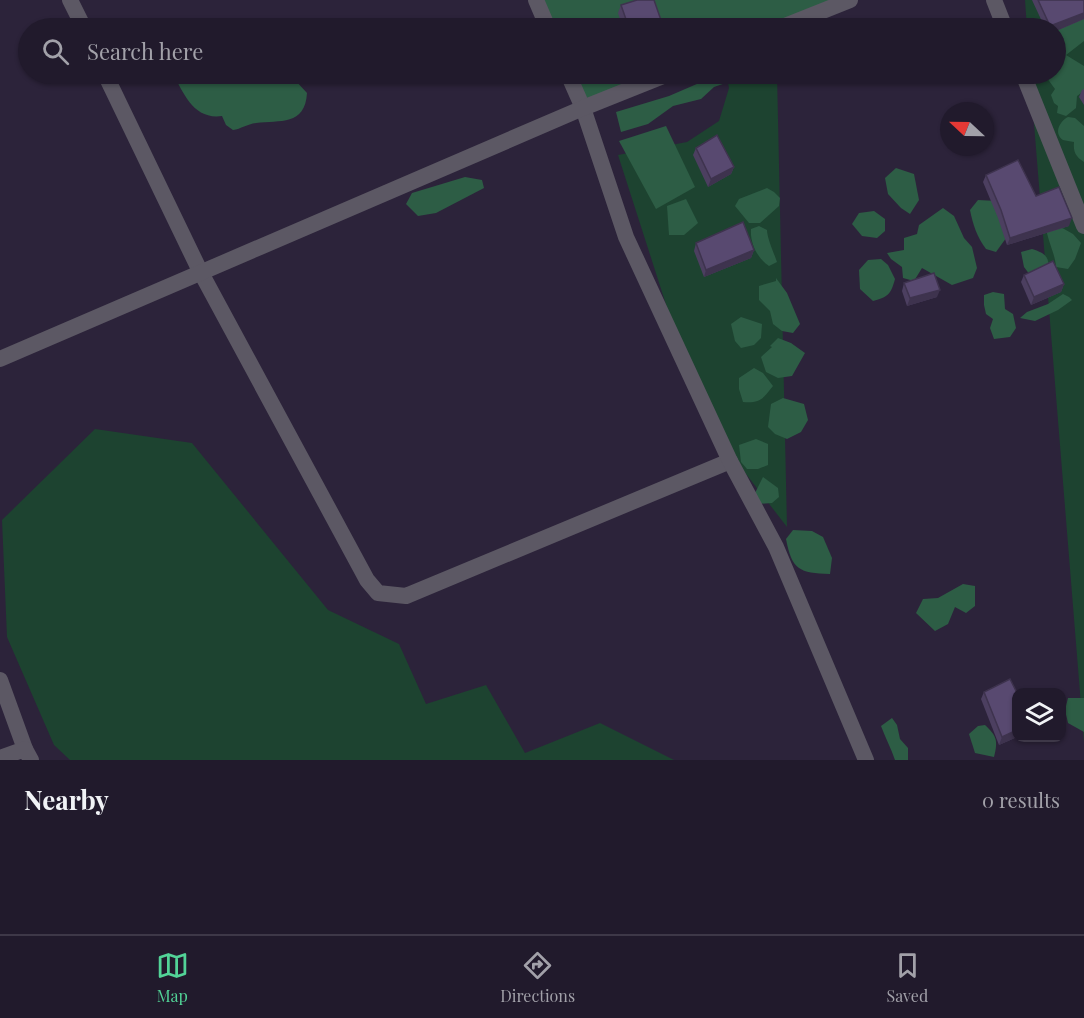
<!DOCTYPE html>
<style>
:root{--surface:#211a2c;--page:#2d2738;--text:#f1f3f6;--muted:#a2a1a9;--line:#3e3848;--accent:#52d397}
body{margin:0;font-family:"Playfair Display",serif;background:var(--page);color:var(--text)}
.controls{position:absolute;right:18px;bottom:18px;display:grid;overflow:hidden;border-radius:12px;box-shadow:0 2px 4px #0004}
.controls button{width:54px;height:54px;display:grid;place-items:center;padding:0;border:0;border-bottom:2px solid var(--line);background:var(--surface);color:var(--text);font:30px sans-serif}
.compass{position:absolute;left:940px;top:102px;width:54px;height:54px;border-radius:50%;background:var(--surface);box-shadow:0 2px 4px #0004;rotate:292deg}
.list{margin:0;padding:0;list-style:none}
h2{display:flex;justify-content:space-between;align-items:center;height:78px;margin:0;padding:0 24px;font-size:26px}
h2 small{font-size:20px;font-weight:400;color:var(--muted)}
.icon{flex:none;width:33px;height:33px;fill:none;stroke:currentColor;stroke-width:2;stroke-linecap:round;stroke-linejoin:round}
.map{position:relative;flex:none;width:1084px;height:760px;overflow:hidden}
.search{position:absolute;background:var(--surface);box-shadow:0 2px 4px #0004;left:18px;right:18px;top:18px;height:66px;display:flex;align-items:center;gap:15px;box-sizing:border-box;padding:0 21px;border-radius:33px;color:var(--muted);font-size:22px}
.sheet{height:174px;background:var(--surface)}
nav{display:flex;justify-content:space-around;align-items:center;box-sizing:border-box;height:84px;border-top:2px solid var(--line);background:var(--surface);font-size:16px;color:var(--muted)}
nav a{display:grid;justify-items:center;gap:3px}
nav .on{color:var(--accent)}
.map>svg:first-child{display:block}
.green{fill:#1d4330}
.forest{fill:#2d5d45}
.lines{fill:none;stroke-linecap:round;stroke-linejoin:round}
.minor{stroke:#5c5864;stroke-width:16}
.wall{fill:#4c3f60}
.shaded-wall{fill:#3e334e}
.building{fill:#584970;stroke:#3e334e;stroke-width:1.5}
</style>
<div class="map">
<svg width="1084" height="760" viewBox="0 0 1084 760">
<rect width="100%" height="100%" fill="#2c233a"/>
<g class="green">
<path d="M1025,0H1084V742L1030,74H1056V28H1027Z"/>
<path d="M726,74H777L787,527L715,434L671,320L618,155L687,142L719,121L729,88Z"/>
<path d="M95,429L192,443L328,610L399,644L426,704L486,685L525,753L600,723L674,760H70L54,745L7,637L2,520Z"/>
</g>
<g class="forest">
<path d="M532,0H850L780,28H546Z"/>
<path d="M1084,15V41L1066,55L1084,66V91L1077,96L1076,108L1066,116L1057,113L1058,106L1054,103L1051,95L1055,89L1044,74H1056V28Z"/>
<path d="M173,74H272L278,82L286,78L295,80L307,93C305,126 280,120 256,123C247,124 241,129 233,130L226,125L222,116C194,120 184,94 173,74Z"/>
<path d="M567,74H668L583,108Z"/>
<path d="M720,74H752L714,87L701,99L673,106L648,124L621,132L616,112L669,96Z"/>
<path d="M1068,117L1075,118L1084,126V162C1076,157 1073,152 1074,142C1070,141 1066,141 1063,140C1053,133 1060,121 1068,117Z"/>
<path d="M666,126L695,187L656,209L619,141Z"/>
<path d="M896,168L914,174L919,200L910,214L901,208L888,194L885,178Z"/>
<path d="M465,177L482,180L484,188L436,213L418,216L406,204L412,193Z"/>
<path d="M767,188L774,192L780,198L779,206L760,223H749L735,206L739,199Z"/>
<path d="M686,199L698,223L684,235H669L667,206Z"/>
<path d="M978,200L997,201L1009,234L996,252L986,249C977,237 973,225 970,210Z"/>
<path d="M943,208L954,216L964,238L972,247L977,268L973,278L952,285L922,268L914,281L903,278L902,267L891,259L887,253L904,250V238L917,234L919,225Z"/>
<path d="M874,211L885,219V231L877,238L862,236L852,224L859,213Z"/>
<path d="M1057,225L1073,234L1081,243L1075,259L1068,269L1056,267C1055,253 1048,242 1046,228Z"/>
<path d="M759,226L767,230C767,238 774,253 777,262L769,266C757,258 750,243 751,229Z"/>
<path d="M1032,249C1048,254 1049,258 1049,274L1030,275L1024,267L1021,252Z"/>
<path d="M881,259L888,265L895,279C891,294 888,297 873,301L860,289L859,270L868,260Z"/>
<path d="M776,278L787,293L800,324L793,333L782,331L773,324L770,311L759,300V286L776,281Z"/>
<path d="M993,292L1004,294L1005,309L1013,314L1016,328L1010,337L994,339L990,328L993,319L986,314L984,305V295Z"/>
<path d="M1063,294L1069,297L1072,300L1058,310L1035,321L1020,318L1027,312L1048,304Z"/>
<path d="M741,317L762,324L761,338L754,345L741,348L735,341L731,324Z"/>
<path d="M778,338L791,343L805,353L792,376L778,378L766,372L761,357L772,347L770,346Z"/>
<path d="M754,368L763,373L773,386C762,400 760,403 743,402L739,389V378Z"/>
<path d="M783,398L804,404L808,420L801,432L787,439L775,434L768,427L771,404Z"/>
<path d="M756,439L768,444V465L758,469H747L741,462L739,445Z"/>
<path d="M763,477L778,488L779,497L772,503L758,504L754,495Z"/>
<path d="M793,530L812,531L823,537L832,558L830,574C799,573 792,570 786,539Z"/>
<path d="M963,584L975,586V606L966,613L955,607L948,624L935,631L916,613L923,599L938,598Z"/>
<path d="M1068,698H1084V732L1068,723L1065,710Z"/>
<path d="M892,718L897,725L900,739L908,748V760H895C891,748 885,737 881,726Z"/>
<path d="M985,725C997,736 998,741 994,757L975,753L969,734L978,726Z"/>
</g>
<g class="lines">
<g class="minor">
<path d="M70,0L84,28"/>
<path d="M536,0L548,28"/>
<path d="M994,0L1005,28"/>
<path d="M780,28L850,0"/>
<path d="M105,74L199,269L367,580L378,593L406,596L730,461"/>
<path d="M568,74L583,108L626,237L730,461L776,547L866,760"/>
<path d="M1023,74L1084,226"/>
<path d="M0,359L583,108L668,74"/>
<path d="M0,680L25,749"/>
<path d="M0,758L25,749L31,760"/>
</g>
</g>
<g class="wall">
<path d="M1032,0H1084V19L1056,31V28H1045Z"/>
<path d="M621,5L662,23L660,28H623L618,13Z"/>
<path d="M1084,89V105L1079,97L1082,90Z"/>
<path d="M696,148L734,167L731,174L708,187L693,155Z"/>
<path d="M986,175L1036,196L1069,226L1007,245L998,218L983,182Z"/>
<path d="M696,243L754,250L751,258L704,277L694,251Z"/>
<path d="M1024,275L1064,284L1061,292L1031,305L1021,282Z"/>
<path d="M904,283L937,297L907,306L902,291Z"/>
<path d="M984,692L1017,737L999,745L981,699Z"/>
</g>
<g class="shaded-wall">
<path d="M1084,13V19L1056,31V28H1050V26Z"/>
<path d="M662,23L660,28H646Z"/>
<path d="M734,167L731,174L708,187L711,179Z"/>
<path d="M1072,218L1069,226L1007,245L1010,238Z"/>
<path d="M754,250L751,258L704,277L706,270Z"/>
<path d="M1064,284L1061,292L1031,305L1034,297Z"/>
<path d="M940,290L937,297L907,306L910,298Z"/>
<path d="M1017,730V737L999,745L1002,737Z"/>
</g>
<g class="building">
<path d="M637,0H654L662,23L646,28H629L621,5Z"/>
<path d="M1038,0H1084V13L1050,26Z"/>
<path d="M717,135L734,167L711,179L696,148Z"/>
<path d="M1018,160L1036,196L1059,187L1072,218L1010,238L1001,210L986,175Z"/>
<path d="M743,222L754,250L706,270L696,243Z"/>
<path d="M1053,261L1064,284L1034,297L1024,275Z"/>
<path d="M934,273L940,290L910,298L904,283Z"/>
<path d="M1010,679L1017,693V730L1002,737L984,692Z"/>
</g>
</svg>
<div class="controls">
<button><svg class="icon" aria-label="layers" viewBox="0 0 24 24"><path d="M12 4l9 5-9 5-9-5zM3 14l9 5 9-5"/></svg></button>
</div>
<svg class="compass" viewBox="-18 -18 36 36"><path d="M0-13l5 13h-10z" fill="#e53935"/><path d="M0 13l5-13h-10z" fill="#a2a1a9"/></svg>
<div class="search"><svg class="icon" aria-label="search" viewBox="0 0 24 24"><circle cx="10" cy="10" r="6"/><path d="M15 15l6 6"/></svg>Search here</div>
</div>
<section class="sheet">
<h2>Nearby<small>0 results</small></h2>
<ul class="list">
</ul>
</section>
<nav>
<a class="on"><svg class="icon" aria-label="map" viewBox="0 0 24 24"><path d="M3 6l6-2 6 2 6-2v14l-6 2-6-2-6 2zM9 4v14M15 6v14"/></svg>Map</a>
<a><svg class="icon" aria-label="directions" viewBox="0 0 24 24"><path d="M12 3l9 9-9 9-9-9zM9 14v-3h6M13 9l2 2-2 2"/></svg>Directions</a>
<a><svg class="icon" aria-label="saved" viewBox="0 0 24 24"><path d="M7 4h10v16l-5-4-5 4z"/></svg>Saved</a>
</nav>
